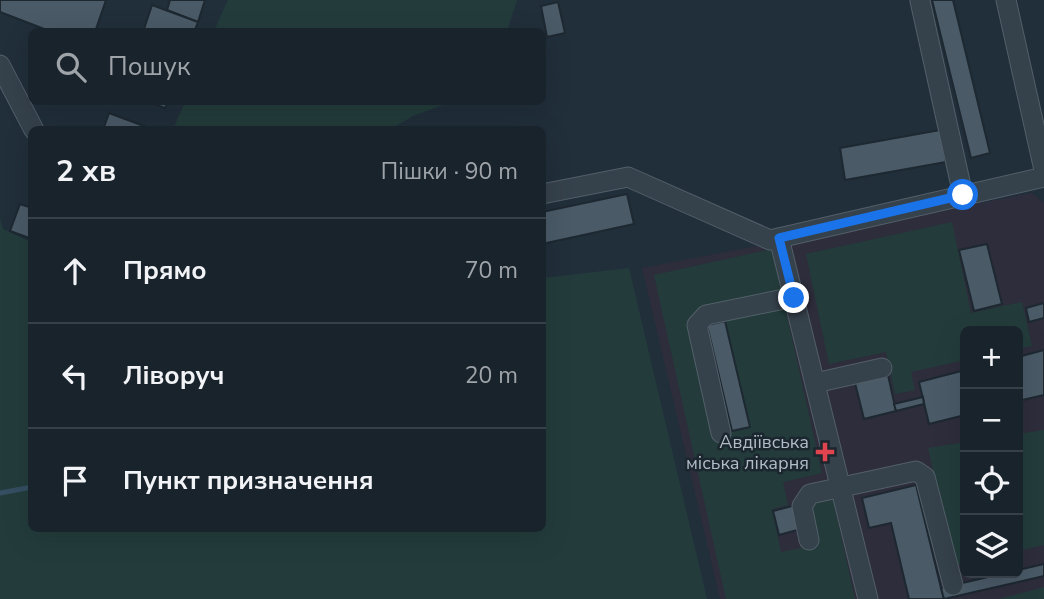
<!DOCTYPE html>
<html lang="uk">
<meta charset="utf-8">
<style>
:root{--surface:#19232c;--page:#262f38;--text:#f1f3f6;--muted:#9fa4a9;--line:#374048}
body{margin:0;font-family:"Nunito Sans",sans-serif;background:var(--page);color:var(--text)}
.controls{position:absolute;right:21px;bottom:21px;display:grid;overflow:hidden;border-radius:10px;box-shadow:0 7px 28px #0002}
.controls button{width:63px;height:63px;display:grid;place-items:center;padding:0;border:0;border-bottom:2px solid var(--line);background:var(--surface);color:var(--text);font:35px sans-serif}
.stop{position:absolute;width:21px;height:21px;margin:-16px;border:5px solid #1a73e8;border-radius:50%;background:#fff}
.stop.end{background:#1a73e8;border-color:#fff;box-shadow:0 2px 7px #0008}
.list{margin:0;padding:0;list-style:none}
h2{display:flex;justify-content:space-between;align-items:center;height:91px;margin:0;padding:0 28px;font-size:30px}
h2 small{font-size:23px;font-weight:400;color:var(--muted)}
.list li{display:grid;grid-template-columns:46px 1fr auto;gap:21px;align-items:center;box-sizing:border-box;height:105px;padding:0 28px;border-top:2px solid var(--line)}
.list b{display:block;font-size:26px;white-space:nowrap}
.list em{font-size:23px;font-style:normal;color:var(--muted)}
.icon{flex:none;width:38px;height:38px;fill:none;stroke:currentColor;stroke-width:2;stroke-linecap:round;stroke-linejoin:round}
.map{position:relative;flex:none;width:1044px;height:599px;overflow:hidden}
.search{position:absolute;background:var(--surface);box-shadow:0 7px 28px #0002;left:28px;top:28px;width:518px;height:77px;display:flex;align-items:center;gap:18px;box-sizing:border-box;padding:0 24px;border-radius:10px;color:var(--muted);font-size:26px}
.panel{position:absolute;background:var(--surface);box-shadow:0 7px 28px #0002;left:28px;top:126px;width:518px;height:406px;border-radius:10px}
.map>svg:first-child{display:block}
.medical{fill:#2d2d3c;fill-rule:evenodd}
.green{fill:#233c3b}
.lines{fill:none;stroke-linecap:round;stroke-linejoin:round}
.stream{stroke:#354e62;stroke-width:5}
.building{fill:#4a5a67;stroke:#1d2831;stroke-width:2}
.minor-casing{stroke:#535f69;stroke-width:21}
.minor{stroke:#35414b;stroke-width:19}
.route{stroke:#1a73e8;stroke-width:9}
.health-dot{fill:#e0444e;stroke:#1b262f;stroke-width:2.5}
.labels{text-anchor:middle;stroke-width:5;stroke-linejoin:round;paint-order:stroke}
.poi-label{font-size:18px;fill:#b0bcc7;stroke:#1b262f;text-anchor:end}
</style>
<div class="map">
<svg width="1044" height="599" viewBox="0 0 1044 599">
<rect width="100%" height="100%" fill="#212f3b"/>
<path class="medical" d="M1032,193L1044,203V599H720L642,268ZM965,331H1018V573H965Z"/>
<g class="green">
<path d="M228,0H517L507,31H214Z"/>
<path d="M185,102H451L413,116L391,129H173Z"/>
<path d="M0,219L3,229L31,242L32,528H542L543,278L629,268L707,599H0Z"/>
<path d="M952,222L971,313L1022,302L1032,346L1018,349V331H965V360L911,372L915,390L895,394L886,352L829,364L806,254Z"/>
<path d="M772,249L822,473L783,482L788,505L772,509L781,552L816,545L807,505L833,500L855,599H726L654,275Z"/>
<path d="M1044,430V545L1018,551V434Z"/>
<path d="M965,442V563L955,565L928,448Z"/>
<path d="M1044,587V599H999Z"/>
</g>
<g class="lines">
<path class="stream" d="M0,493L32,487"/>
</g>
<g class="building">
<path d="M0,0H106L95,32H52L0,12Z"/>
<path d="M170,0H205L198,22L167,10Z"/>
<path d="M932,0H953L990,153L971,158Z"/>
<path d="M558,2L565,33L547,37L541,6Z"/>
<path d="M152,5L198,22L194,32H143Z"/>
<path d="M148,102H168L165,108Z"/>
<path d="M109,113L152,129V130H103Z"/>
<path d="M940,130L946,162L845,180L840,148Z"/>
<path d="M627,194L634,224L542,244V212Z"/>
<path d="M20,204L32,208V239L10,231Z"/>
<path d="M987,244L1002,304L974,311L959,250Z"/>
<path d="M1044,303V318L1029,322L1026,308Z"/>
<path d="M725,321L750,427L732,431L707,325Z"/>
<path d="M1044,350V395L1018,401V357Z"/>
<path d="M965,370V415L929,424L919,382Z"/>
<path d="M888,375L896,411L864,419L855,383Z"/>
<path d="M923,397L924,404L896,411L894,404Z"/>
<path d="M916,485L941,588L944,599H909L891,523L869,528L862,498Z"/>
<path d="M796,505L801,529L779,535L773,511Z"/>
<path d="M1044,564V576L944,599L941,588L1005,573H1018V570Z"/>
</g>
<g class="lines">
<g class="minor-casing">
<g id="minor">
<path d="M1006,0L1044,170"/>
<path d="M920,1L963,195"/>
<path d="M0,65L34,130"/>
<path d="M542,194L628,177L770,240L1044,177"/>
<path d="M779,238L868,599"/>
<path d="M815,383L882,368"/>
<path d="M721,433L697,325L706,315L794,297"/>
<path d="M809,540L802,506L810,494L916,471L925,477L953,585"/>
</g>
</g>
<use href="#minor" class="minor"/>
</g>
<g class="lines">
<path class="route" d="M794,298L779,238L963,195"/>
</g>
<path class="health-dot" d="M821.5 441.5h7v7h7v7h-7v7h-7v-7h-7v-7h7z"/>
<g class="labels">
<g class="poi-label">
<text x="809" y="448">Авдіївська<tspan x="809" dy="21">міська лікарня</tspan></text>
</g>
</g>
</svg>
<div class="controls">
<button>+</button>
<button>−</button>
<button><svg class="icon" aria-label="locate" viewBox="0 0 24 24"><circle cx="12" cy="12" r="6"/><path d="M12 2v4M12 18v4M2 12h4M18 12h4"/></svg></button>
<button><svg class="icon" aria-label="layers" viewBox="0 0 24 24"><path d="M12 4l9 5-9 5-9-5zM3 14l9 5 9-5"/></svg></button>
</div>
<div class="stop" style="left:963px;top:195px"></div>
<div class="stop end" style="left:794px;top:298px"></div>
<div class="search"><svg class="icon" aria-label="search" viewBox="0 0 24 24"><circle cx="10" cy="10" r="6"/><path d="M15 15l6 6"/></svg>Пошук</div>
<section class="panel">
<h2>2 хв<small>Пішки · 90 m</small></h2>
<ul class="list">
<li><svg class="icon" aria-label="ahead" viewBox="0 0 24 24"><path d="M12 20V5M6 11l6-6 6 6"/></svg><div><b>Прямо</b></div><em>70 m</em></li>
<li><svg class="icon" aria-label="left" viewBox="0 0 24 24"><path d="M17 20v-9H6M10 6l-5 5 5 5"/></svg><div><b>Ліворуч</b></div><em>20 m</em></li>
<li><svg class="icon" aria-label="arrive" viewBox="0 0 24 24"><path d="M6 21V4h12l-3 4 3 4H6"/></svg><div><b>Пункт призначення</b></div></li>
</ul>
</section>
</div>
